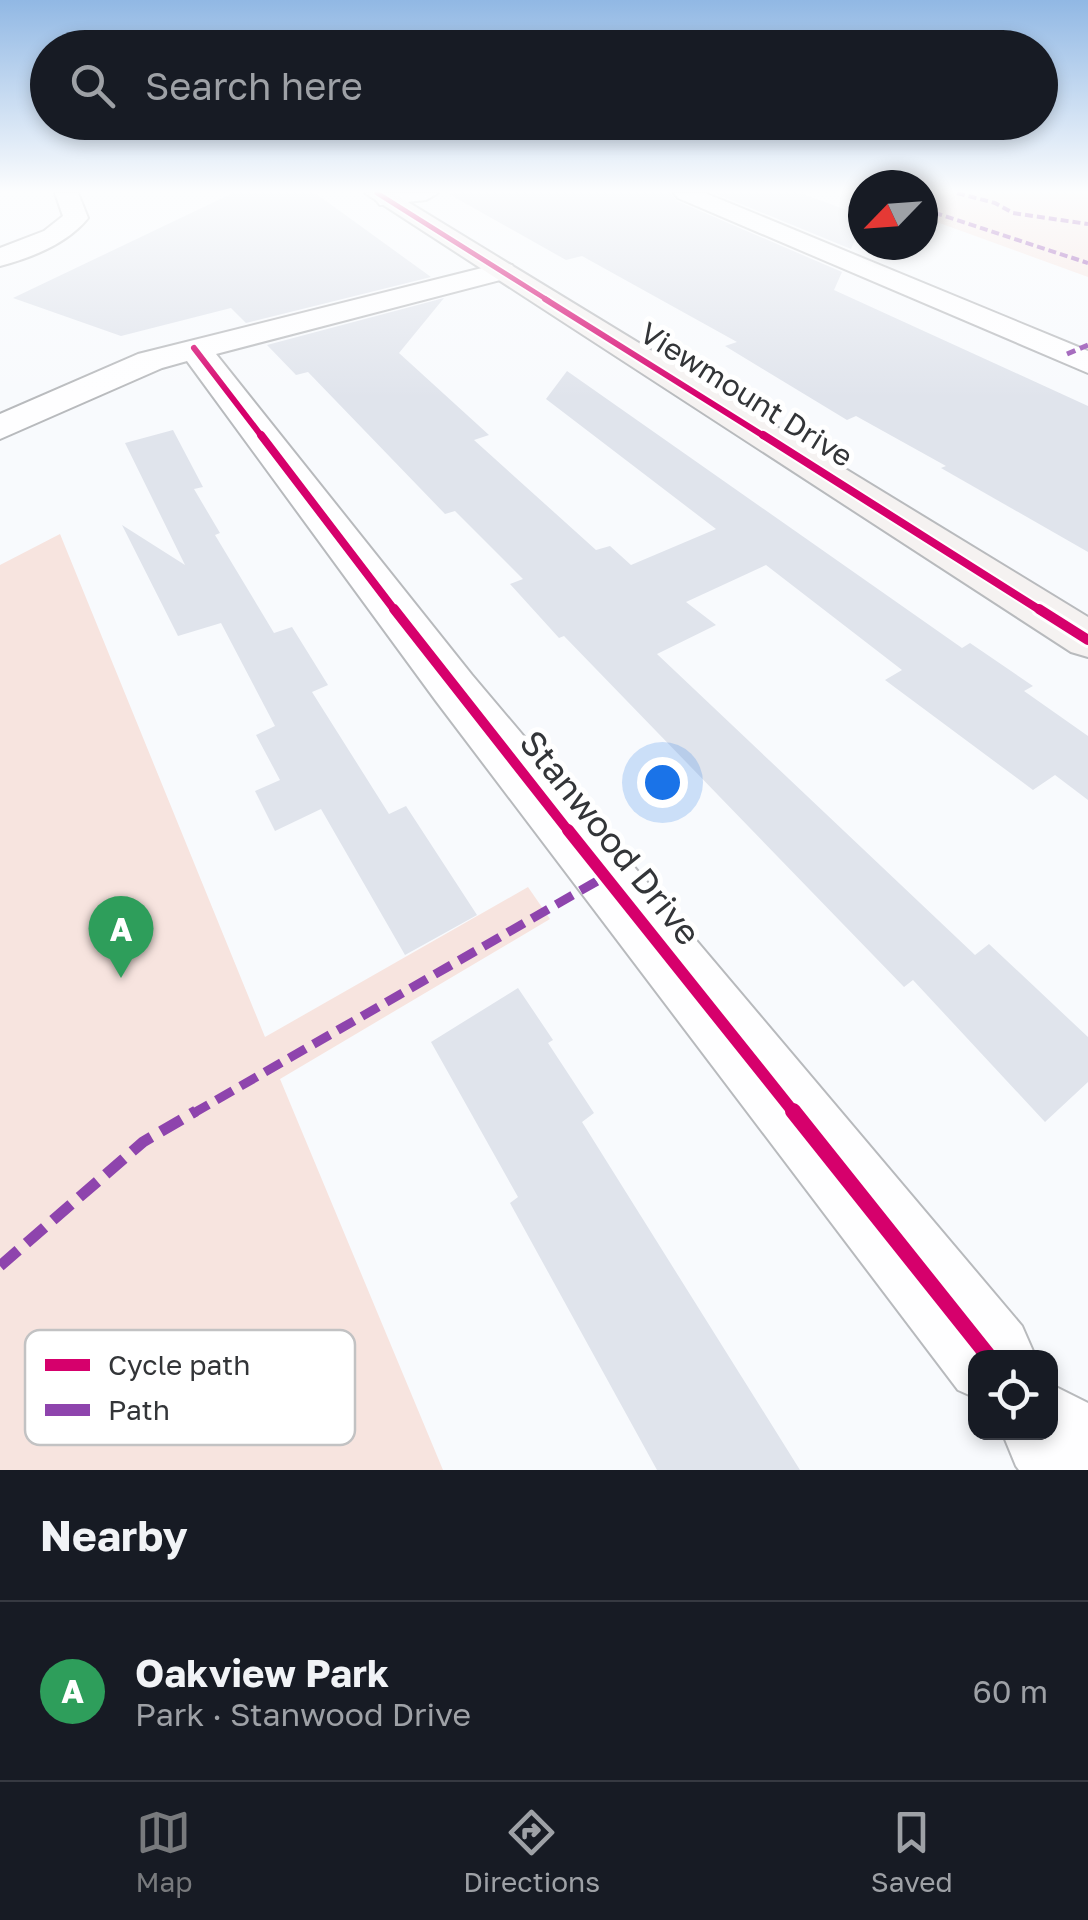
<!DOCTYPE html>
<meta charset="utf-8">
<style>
:root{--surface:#171b24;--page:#20242c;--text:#f1f3f6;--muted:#9ea1a6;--line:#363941;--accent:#787a7d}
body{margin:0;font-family:"Golos Text",sans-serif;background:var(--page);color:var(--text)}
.controls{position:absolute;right:30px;bottom:30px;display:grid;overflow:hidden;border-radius:20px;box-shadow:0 5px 15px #0003}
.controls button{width:90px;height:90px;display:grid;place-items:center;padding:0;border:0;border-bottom:2px solid var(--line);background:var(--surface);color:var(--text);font:50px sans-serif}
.compass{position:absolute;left:848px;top:170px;width:90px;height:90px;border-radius:50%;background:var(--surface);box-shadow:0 5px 15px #0003;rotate:245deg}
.you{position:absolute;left:662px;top:782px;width:35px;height:35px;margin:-25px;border:8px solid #fff;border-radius:50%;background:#1a73e8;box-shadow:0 0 0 15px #1a73e833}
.badge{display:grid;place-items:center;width:65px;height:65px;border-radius:50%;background:var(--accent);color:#fff;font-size:32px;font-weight:700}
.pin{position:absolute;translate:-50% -82px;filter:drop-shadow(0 2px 5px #0008)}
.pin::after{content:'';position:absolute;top:52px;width:35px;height:30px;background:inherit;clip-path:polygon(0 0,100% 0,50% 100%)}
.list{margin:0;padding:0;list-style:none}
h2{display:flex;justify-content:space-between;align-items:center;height:130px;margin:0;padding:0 40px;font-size:42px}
h2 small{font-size:32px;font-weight:400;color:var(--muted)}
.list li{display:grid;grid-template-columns:65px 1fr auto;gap:30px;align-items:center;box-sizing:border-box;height:180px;padding:0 40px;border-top:2px solid var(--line)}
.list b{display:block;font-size:38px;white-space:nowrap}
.list p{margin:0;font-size:32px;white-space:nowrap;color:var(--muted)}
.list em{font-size:32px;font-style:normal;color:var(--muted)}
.icon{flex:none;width:55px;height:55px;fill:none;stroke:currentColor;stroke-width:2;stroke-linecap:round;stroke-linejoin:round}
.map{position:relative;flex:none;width:1088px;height:1470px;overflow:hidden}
.search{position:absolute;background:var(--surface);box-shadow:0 5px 15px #0003;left:30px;right:30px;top:30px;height:110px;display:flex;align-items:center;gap:25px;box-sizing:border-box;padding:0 35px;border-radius:55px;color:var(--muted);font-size:38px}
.sheet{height:310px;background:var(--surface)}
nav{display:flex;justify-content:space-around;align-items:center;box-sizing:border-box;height:140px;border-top:2px solid var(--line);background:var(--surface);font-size:28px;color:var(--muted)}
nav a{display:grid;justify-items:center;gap:5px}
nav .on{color:var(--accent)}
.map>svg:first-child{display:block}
.green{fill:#f7e4df}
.building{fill:#e0e4ec}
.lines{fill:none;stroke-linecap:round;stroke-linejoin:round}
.street-casing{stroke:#b8babd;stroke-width:4}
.secondary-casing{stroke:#b8babd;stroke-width:4}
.street{fill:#fefeff;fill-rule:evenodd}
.secondary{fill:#f5f2f1;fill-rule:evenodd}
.quiet-far3{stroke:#8e44ad;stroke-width:4;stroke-dasharray:8 4;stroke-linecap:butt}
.quiet-far2{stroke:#8e44ad;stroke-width:5;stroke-dasharray:9 5;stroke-linecap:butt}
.quiet-far1{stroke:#8e44ad;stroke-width:9;stroke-dasharray:19 9;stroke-linecap:butt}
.quiet{stroke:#8e44ad;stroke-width:11;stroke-dasharray:24 11;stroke-linecap:butt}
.cycleway-far5-casing{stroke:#fff;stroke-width:8}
.cycleway-far4-casing{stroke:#fff;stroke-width:10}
.cycleway-far3-casing{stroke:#fff;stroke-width:12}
.cycleway-far2-casing{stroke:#fff;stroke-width:16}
.cycleway-far1-casing{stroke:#fff;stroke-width:19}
.cycleway-casing{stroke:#fff;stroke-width:22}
.cycleway-far5{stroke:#d6006c;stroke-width:5}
.cycleway-far4{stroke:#d6006c;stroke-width:6}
.cycleway-far3{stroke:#d6006c;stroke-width:8}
.cycleway-far2{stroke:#d6006c;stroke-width:10}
.cycleway-far1{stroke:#d6006c;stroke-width:12}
.cycleway{stroke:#d6006c;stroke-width:16}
.labels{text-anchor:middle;stroke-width:10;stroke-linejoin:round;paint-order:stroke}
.far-street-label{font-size:30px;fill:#333538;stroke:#fff}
.street-label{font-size:35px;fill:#333538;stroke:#fff}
.key{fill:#fff;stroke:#c2c2c3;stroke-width:2.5}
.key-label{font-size:28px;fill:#333538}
</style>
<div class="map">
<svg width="1088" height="1470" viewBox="0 0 1088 1470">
<rect width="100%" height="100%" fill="#f8fafd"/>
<g class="green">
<path d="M923,193H1088V277L923,217Z"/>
<path d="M60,534L265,1037L528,887L550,919L280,1079L443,1470H0V565Z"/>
</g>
<g class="building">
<path d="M233,193H315L431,277L246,323L231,308L121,336L13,298Z"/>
<path d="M447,193H670L677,201L842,272L834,290L1088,406V552L941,468L946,466L856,416L847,420L725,346L737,342L582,256L566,260Z"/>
<path d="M714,193H800L863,216V222L851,249Z"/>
<path d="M444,298L399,353L489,435L474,440L596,550L610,546L631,565L716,529L546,399L567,371L962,648L970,643L1033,686L1024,691L1088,736V800L1055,775L1033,790L885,680L902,670L766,565L686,602L716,625L657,654L975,955L989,944L1088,1037V1082L1045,1122L913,980L904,987L564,636L559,638L510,584L523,579L455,511L445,514L308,372L296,375L267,345Z"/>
<path d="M173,430L203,487L194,489L220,533L215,535L274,633L292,627L328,685L312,692L389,814L406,806L477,915L405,955L321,809L275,831L255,791L280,780L256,735L275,726L221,623L178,636L122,525L185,565L125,443Z"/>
<path d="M518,988L553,1040L548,1043L594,1113L582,1122L800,1470H657L510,1203L518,1197L431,1042Z"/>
</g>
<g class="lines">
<g class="street-casing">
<g id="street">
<path d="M55,193H78L88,218C68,243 31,258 0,266V248L44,231L63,216Z"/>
<path d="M390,193H438L426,200L380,205L376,200L380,195Z"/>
<path d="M674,193H705L1088,351V373L678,198Z"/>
<path d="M502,263L512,265L516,271L512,277L216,354L472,675L1022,1326L1036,1358H976V1398L958,1390L436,701L187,361L162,368L0,439V414L138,354Z"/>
<path d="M1050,1384L1088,1403V1470H1019L1016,1466L1002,1432H1050Z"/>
</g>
</g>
<g class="secondary-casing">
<path id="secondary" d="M365,193H393L1088,617V657L1071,652Z"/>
</g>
<use href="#street" class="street"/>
<use href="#secondary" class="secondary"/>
<g class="quiet-far3">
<path d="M957,193L995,203L1013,213L1088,224"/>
<path d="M923,209L1088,263"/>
</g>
<path class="quiet-far2" d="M1067,354L1088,345"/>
<path class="quiet-far1" d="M192,1114L606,876"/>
<path class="quiet" d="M0,1266L143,1142L196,1111"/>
<g class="cycleway-far5-casing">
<path id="cycleway-far5" d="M377,193L549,301"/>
</g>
<g class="cycleway-far4-casing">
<g id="cycleway-far4">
<path d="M545,299L767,438"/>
<path d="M194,348L263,438"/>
</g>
</g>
<g class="cycleway-far3-casing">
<g id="cycleway-far3">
<path d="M261,435L396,612"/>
<path d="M763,435L1043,612"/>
</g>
</g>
<g class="cycleway-far2-casing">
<g id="cycleway-far2">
<path d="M394,609L570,833"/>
<path d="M1039,609L1088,640"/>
</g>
</g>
<g class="cycleway-far1-casing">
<path id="cycleway-far1" d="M568,830L795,1114"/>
</g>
<g class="cycleway-casing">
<path id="cycleway" d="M793,1111L990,1358"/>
</g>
<use href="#cycleway-far5" class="cycleway-far5"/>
<use href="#cycleway-far4" class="cycleway-far4"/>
<use href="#cycleway-far3" class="cycleway-far3"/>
<use href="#cycleway-far2" class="cycleway-far2"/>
<use href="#cycleway-far1" class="cycleway-far1"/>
<use href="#cycleway" class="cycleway"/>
</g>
<linearGradient id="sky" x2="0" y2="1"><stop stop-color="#91b8e4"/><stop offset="0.48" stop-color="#fcfdfe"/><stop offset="1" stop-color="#fcfdfe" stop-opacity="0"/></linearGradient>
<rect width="1088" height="398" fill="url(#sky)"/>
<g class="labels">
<g class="far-street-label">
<text transform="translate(746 395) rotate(32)" y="10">Viewmount Drive</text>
</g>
<g class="street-label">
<text transform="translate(610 838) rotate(51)" y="12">Stanwood Drive</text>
</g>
</g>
<rect x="25" y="1330" width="330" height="115" rx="15" class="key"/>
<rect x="45" y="1359" width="45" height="12" fill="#d6006c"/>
<rect x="45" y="1404" width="45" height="12" fill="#8e44ad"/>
<g class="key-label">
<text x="108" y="1375">Cycle path</text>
<text x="108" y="1420">Path</text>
</g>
</svg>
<div class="controls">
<button><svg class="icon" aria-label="locate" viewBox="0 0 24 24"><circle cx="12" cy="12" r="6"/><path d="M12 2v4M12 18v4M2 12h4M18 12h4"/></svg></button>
</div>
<svg class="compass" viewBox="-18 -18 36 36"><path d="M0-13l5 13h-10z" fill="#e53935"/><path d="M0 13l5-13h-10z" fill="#9ea1a6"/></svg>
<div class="you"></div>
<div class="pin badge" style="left:121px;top:978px;background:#2e9e5b">A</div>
<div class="search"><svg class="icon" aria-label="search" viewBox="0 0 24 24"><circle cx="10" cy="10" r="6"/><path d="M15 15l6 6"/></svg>Search here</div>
</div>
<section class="sheet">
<h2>Nearby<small></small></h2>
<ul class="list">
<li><span class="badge" style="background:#2e9e5b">A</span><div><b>Oakview Park</b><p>Park · Stanwood Drive</p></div><em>60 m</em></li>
</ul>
</section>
<nav>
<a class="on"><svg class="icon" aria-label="map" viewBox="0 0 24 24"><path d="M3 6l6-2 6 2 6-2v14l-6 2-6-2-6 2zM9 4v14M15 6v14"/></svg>Map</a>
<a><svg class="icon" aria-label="directions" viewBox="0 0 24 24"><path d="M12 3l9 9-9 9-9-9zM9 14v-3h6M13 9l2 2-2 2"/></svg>Directions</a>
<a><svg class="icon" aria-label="saved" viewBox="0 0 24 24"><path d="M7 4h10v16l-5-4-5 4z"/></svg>Saved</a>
</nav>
